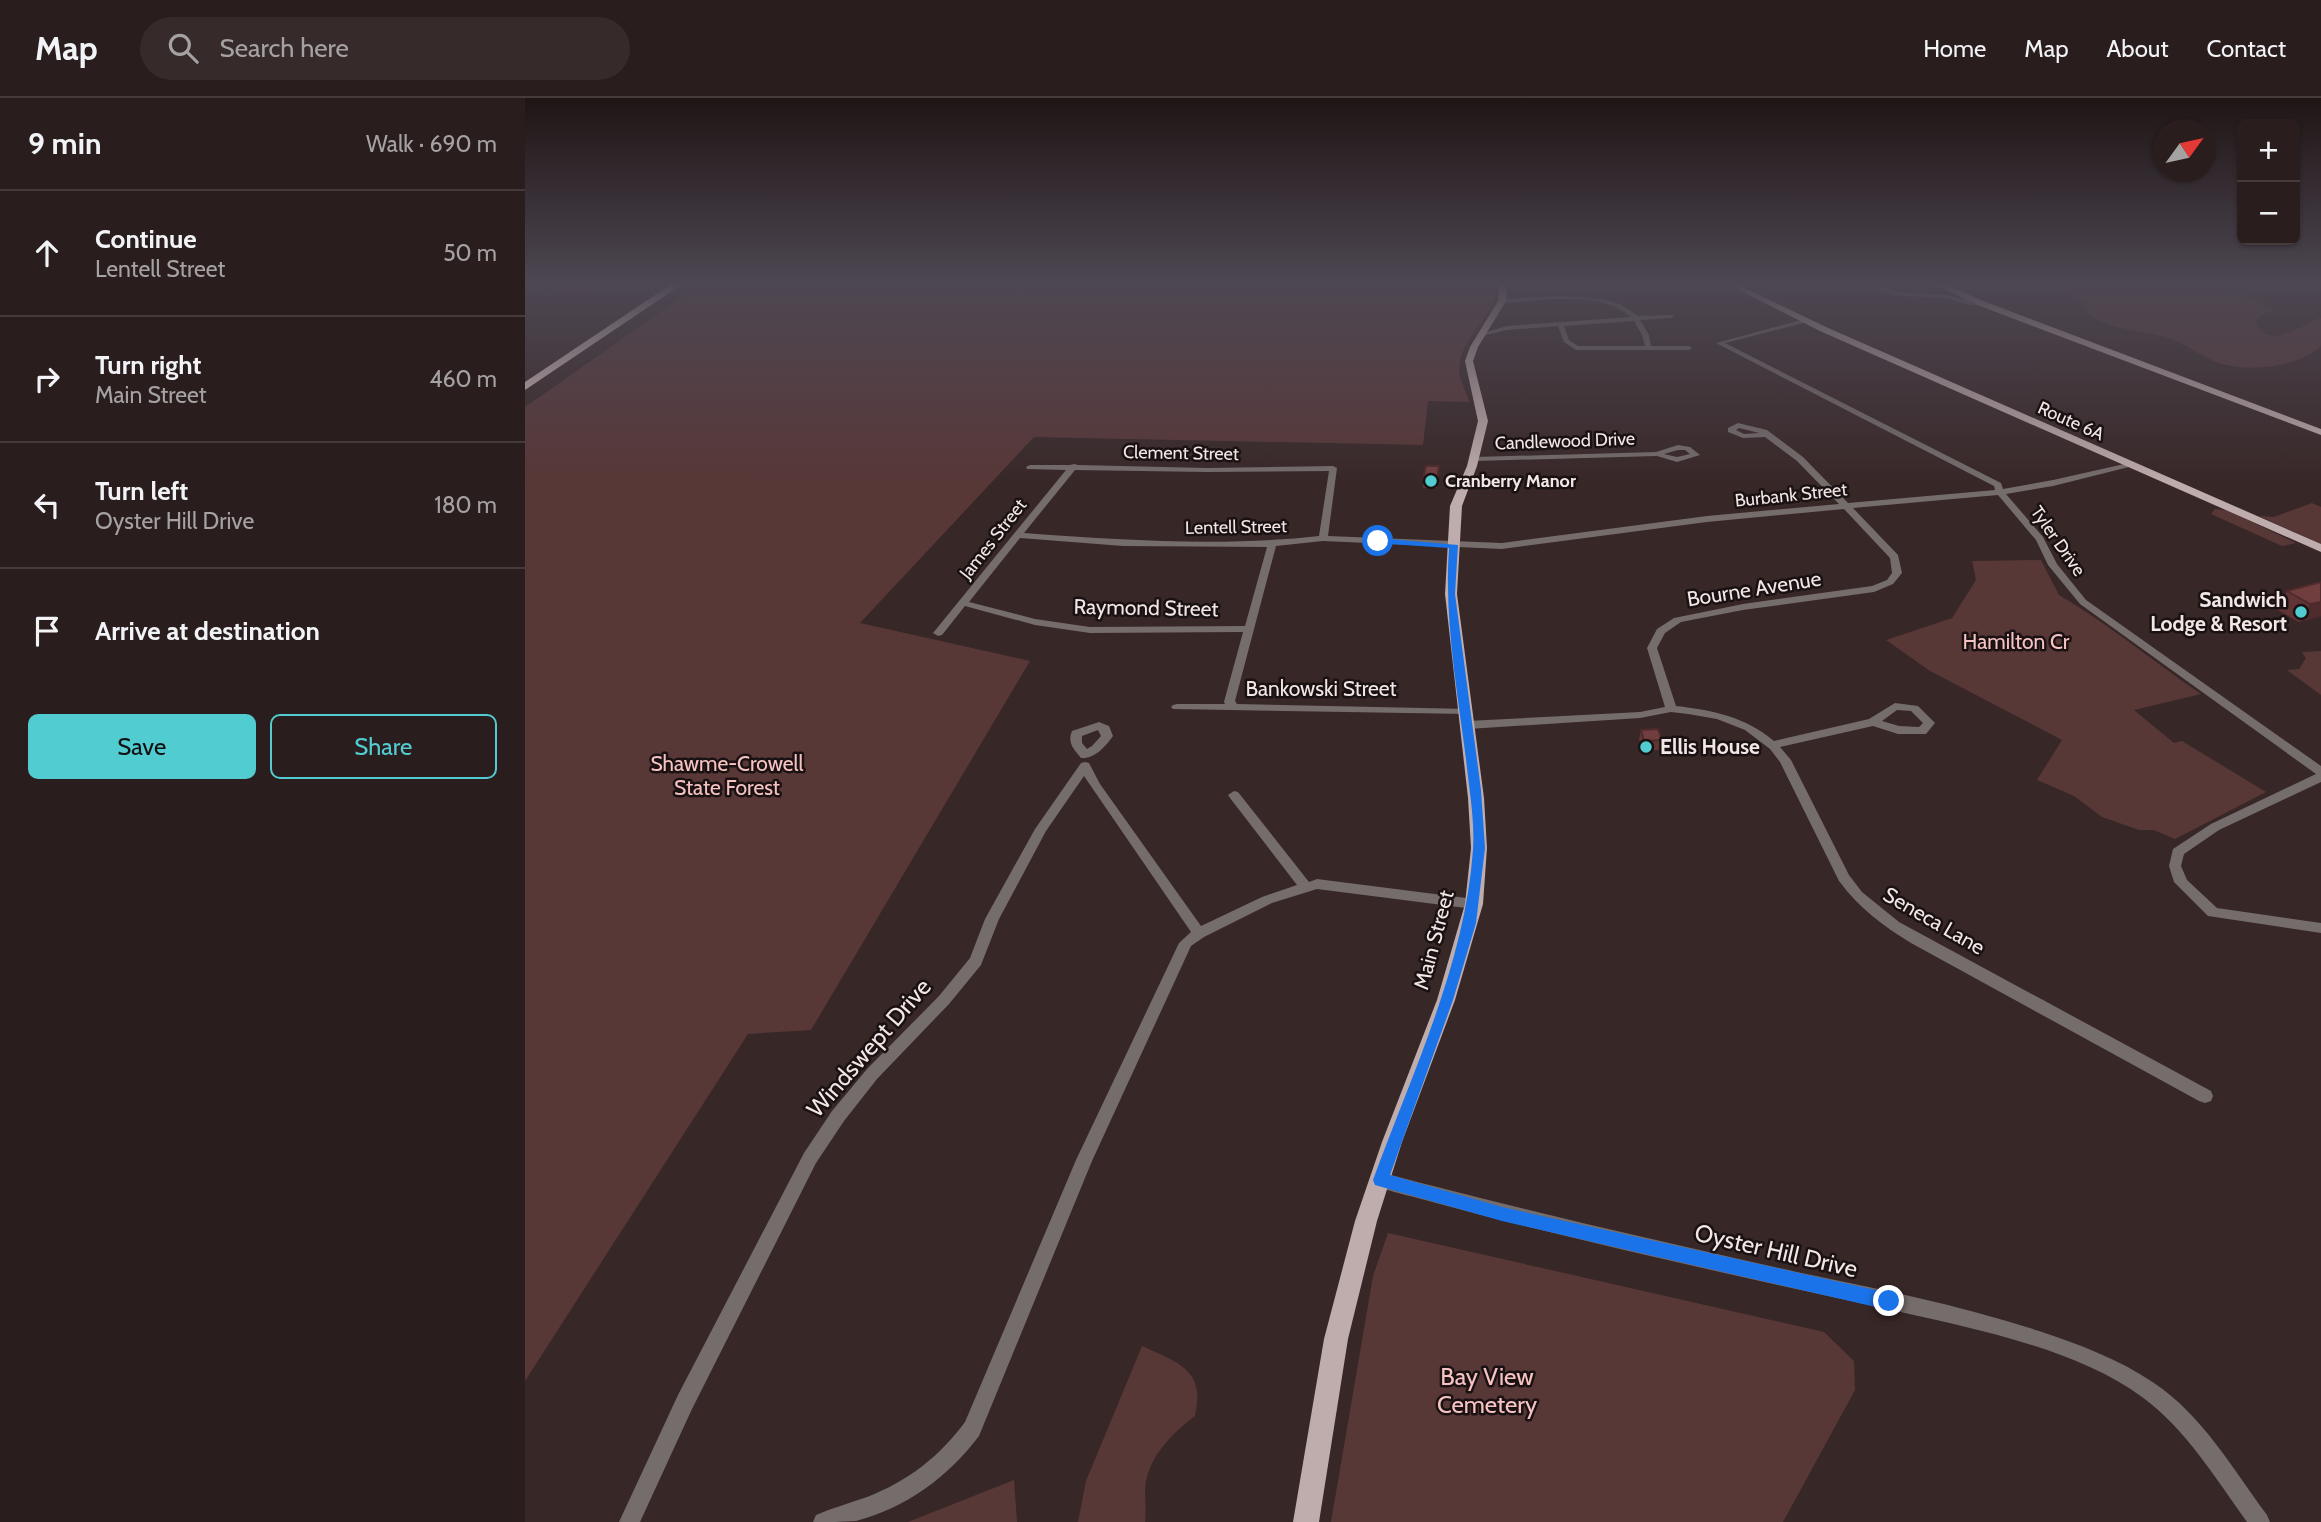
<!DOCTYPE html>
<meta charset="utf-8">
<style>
:root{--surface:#2a1d1d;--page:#362a2a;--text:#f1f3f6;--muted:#a5a2a4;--line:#463b3b;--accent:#51ccd1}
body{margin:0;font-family:Cabin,sans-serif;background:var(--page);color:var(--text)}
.controls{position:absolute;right:21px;top:21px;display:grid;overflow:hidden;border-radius:10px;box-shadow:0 2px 5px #0004}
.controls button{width:63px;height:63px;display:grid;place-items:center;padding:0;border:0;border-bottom:2px solid var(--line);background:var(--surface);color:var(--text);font:35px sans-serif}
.compass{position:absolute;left:1628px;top:21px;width:63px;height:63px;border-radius:50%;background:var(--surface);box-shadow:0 2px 5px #0004;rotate:57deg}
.stop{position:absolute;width:21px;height:21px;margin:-16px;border:5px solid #1a73e8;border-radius:50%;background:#fff}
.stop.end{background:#1a73e8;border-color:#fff;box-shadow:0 2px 7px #0008}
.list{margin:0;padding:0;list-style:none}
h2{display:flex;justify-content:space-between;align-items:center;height:91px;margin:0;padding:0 28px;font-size:30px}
h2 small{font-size:23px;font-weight:400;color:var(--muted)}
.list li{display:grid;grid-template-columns:46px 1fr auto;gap:21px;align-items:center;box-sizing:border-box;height:126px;padding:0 28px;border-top:2px solid var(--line)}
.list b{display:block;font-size:26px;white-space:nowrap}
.list p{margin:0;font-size:23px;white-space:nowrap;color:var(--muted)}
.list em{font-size:23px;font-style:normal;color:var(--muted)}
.actions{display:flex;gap:14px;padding:21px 28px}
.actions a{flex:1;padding:16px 0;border:2px solid var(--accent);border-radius:10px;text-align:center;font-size:24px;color:var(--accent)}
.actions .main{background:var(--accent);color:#111}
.icon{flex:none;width:38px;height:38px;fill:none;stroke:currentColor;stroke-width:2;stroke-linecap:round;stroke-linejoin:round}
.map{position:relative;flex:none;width:1796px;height:1424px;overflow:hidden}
header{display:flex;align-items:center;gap:42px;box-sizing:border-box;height:98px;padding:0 35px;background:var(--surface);border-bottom:2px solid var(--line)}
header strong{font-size:33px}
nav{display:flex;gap:38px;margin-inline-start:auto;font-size:24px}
.search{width:490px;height:63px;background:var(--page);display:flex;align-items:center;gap:18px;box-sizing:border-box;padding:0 24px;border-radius:38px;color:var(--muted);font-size:26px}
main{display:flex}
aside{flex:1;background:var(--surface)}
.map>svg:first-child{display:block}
.green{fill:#583737}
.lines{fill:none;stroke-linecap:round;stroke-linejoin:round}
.minor{fill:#756c6c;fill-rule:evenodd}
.major{fill:#bfacac;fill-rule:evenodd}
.highway{fill:#dcc6c5;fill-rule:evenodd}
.wall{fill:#613536}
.shaded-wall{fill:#4f2b2c}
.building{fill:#713e3f;stroke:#4f2b2c;stroke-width:2}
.route{fill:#1a73e8}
.poi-dot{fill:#51ccd1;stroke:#1a1212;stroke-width:2.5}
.labels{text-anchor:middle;stroke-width:5;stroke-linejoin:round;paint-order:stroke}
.far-street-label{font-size:18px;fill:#f2e6e6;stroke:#1a1212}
.far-poi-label{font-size:18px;font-weight:bold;fill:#f2e6e6;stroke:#1a1212;text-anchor:start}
.street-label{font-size:21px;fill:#f2e6e6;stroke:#1a1212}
.poi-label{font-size:21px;font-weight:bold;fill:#f2e6e6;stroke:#1a1212;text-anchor:end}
.park-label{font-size:21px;fill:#f7c3c2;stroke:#1a1212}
.near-street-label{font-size:24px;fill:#f2e6e6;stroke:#1a1212}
.near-park-label{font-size:24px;fill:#f7c3c2;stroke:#1a1212}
</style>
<header>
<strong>Map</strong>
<div class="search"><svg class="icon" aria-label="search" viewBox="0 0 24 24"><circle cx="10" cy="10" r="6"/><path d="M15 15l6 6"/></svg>Search here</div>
<nav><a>Home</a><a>Map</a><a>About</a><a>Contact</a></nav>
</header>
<main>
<aside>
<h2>9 min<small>Walk · 690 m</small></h2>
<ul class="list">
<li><svg class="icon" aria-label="ahead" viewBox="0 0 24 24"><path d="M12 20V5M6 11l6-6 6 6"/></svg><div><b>Continue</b><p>Lentell Street</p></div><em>50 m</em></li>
<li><svg class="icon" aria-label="right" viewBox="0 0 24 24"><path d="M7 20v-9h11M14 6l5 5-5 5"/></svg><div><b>Turn right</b><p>Main Street</p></div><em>460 m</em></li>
<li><svg class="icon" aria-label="left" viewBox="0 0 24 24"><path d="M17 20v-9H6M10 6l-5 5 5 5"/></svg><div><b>Turn left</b><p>Oyster Hill Drive</p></div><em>180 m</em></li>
<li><svg class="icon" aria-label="arrive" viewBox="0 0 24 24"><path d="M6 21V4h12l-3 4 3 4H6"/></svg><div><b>Arrive at destination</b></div></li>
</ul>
<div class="actions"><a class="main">Save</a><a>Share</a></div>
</aside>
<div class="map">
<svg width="1796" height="1424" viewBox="0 0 1796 1424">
<rect width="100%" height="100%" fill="#382727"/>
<g class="green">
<path d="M36,187H124L116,192L20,197Z"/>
<path d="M161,187H972C971,220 934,239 934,272C934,281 942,295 944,304L903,303L898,347L509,339L335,525L505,563L286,932L223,936L0,1283V309L167,192H154Z"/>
<path d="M1527,187H1695L1747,210L1748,213L1736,217L1731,223C1741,256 1780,224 1796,220V248C1773,269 1724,275 1694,265C1675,259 1660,244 1640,239C1616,232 1590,233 1568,219C1561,215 1560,208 1555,202C1548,194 1536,191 1527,187Z"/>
<path d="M1787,405L1796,409V446L1734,418L1749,419Z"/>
<path d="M1690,411L1702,412L1771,445L1757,448L1686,416Z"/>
<path d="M1516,462L1534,497C1582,525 1629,564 1676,596L1609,612L1649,645L1657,643L1741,694L1650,741L1629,732H1614L1577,719L1549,698L1512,682L1537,642L1405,573L1361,542L1427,520L1451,482L1447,463Z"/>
<path d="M1796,553V597L1762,572L1774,571L1781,560L1777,555L1779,554Z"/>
<path d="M863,1135L1299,1234L1329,1263L1330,1292L1258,1424H806L848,1178Z"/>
<path d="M617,1248C654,1265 681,1272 670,1318C650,1333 629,1353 622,1379C618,1392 622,1410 620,1424H553L561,1383Z"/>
<path d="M489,1382L492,1424H383Z"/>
</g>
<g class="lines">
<g class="minor">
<path d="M1345,187H1352L1366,192L1380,195L1420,197L1461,206C1447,211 1432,202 1417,200C1392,197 1367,202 1345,187Z"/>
<path d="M1034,198L1077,201L1095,206L1113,218L1148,217L1149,218L1146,220L1115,222L1124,237L1126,248H1164L1167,250L1164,252H1051L1039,244L1033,228L982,232L957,238L954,236L982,228L1106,219C1073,191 1017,203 977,205L974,203L977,201ZM1109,223L1117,237L1120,248H1053L1044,242L1039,228Z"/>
<path d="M1280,221L1282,222V224L1200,245L1476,385L1478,391L1528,382L1608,364V368L1528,388L1481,396L1518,439L1532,466L1561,502L1796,668V684L1694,732L1659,756L1656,768L1662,782L1692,810L1796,825V835L1683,818L1649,784L1644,768L1648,751L1686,726L1791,676L1555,506L1523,467L1511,442L1473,397L1328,410L1373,457L1377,475L1368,486L1349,494L1218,512L1156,524L1140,535L1132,550L1151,608C1187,612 1221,619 1249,643L1344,621L1370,605L1393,608L1410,625L1401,636H1373L1348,628L1255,649L1266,662L1324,777L1337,794L1374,824L1686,993L1688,998L1686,1003L1680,1005L1674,1003L1386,845C1358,828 1334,810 1314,783L1255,664L1245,651L1220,632L1192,621L1163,616L1146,614L1115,620L943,631L937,627L943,623L1115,614L1140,609L1122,550L1132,531L1149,520L1218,506L1347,488L1362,482L1367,475L1365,460L1319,411L1182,424L977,451L798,443L751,448L710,603L712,606L945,611L947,613L945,615L941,616L648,611L646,609L648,607L652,606H700L699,604L718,534L565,535L510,527L440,508L417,537L413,538L408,535L541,372L502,371L501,369L505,367H545L549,366L553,367L682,370L808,368L812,370L803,438L977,445L1182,418L1314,406L1272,363L1240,339L1218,340L1203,334V330L1213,325L1242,332L1278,359L1323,405L1470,392L1469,388L1191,245ZM1214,330L1234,335L1219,336L1211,332ZM550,372L682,374L804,373L794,438C696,449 597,442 499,435ZM495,440L598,448L742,449L720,528L565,529L510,521L444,504ZM1372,612L1386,613L1398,625L1394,629L1374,628L1357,623Z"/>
<path d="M1153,347L1165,349L1175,357L1152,364L1132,358L950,363L946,361L950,359L1131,354ZM1153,352H1160L1165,356L1152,359L1139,356Z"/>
<path d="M574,624L584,628L588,638C580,649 570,661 556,660C549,651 542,645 547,633ZM573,632L576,638L567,648L562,651L557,645V638Z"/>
<path d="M560,664L564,665L575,686L676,828L737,799L772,787L705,700L703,697L709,693L713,694L784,784L792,781L949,801L954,802L956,806L954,810L949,811L792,791L747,805L679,839L666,848L567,1063L454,1338C423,1379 381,1410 331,1423C318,1424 301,1424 288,1424L291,1417C307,1410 325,1405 342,1399C383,1383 414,1359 440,1324L551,1062L654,845L666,834L559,678L521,733L474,821L456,867L424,906L352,981L319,1023L291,1065L167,1311L115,1424H94L153,1297L279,1055L307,1013L342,971L414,898L445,860L460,821L510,731L556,665Z"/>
<path d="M855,1074C993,1111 1132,1143 1272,1174C1353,1191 1435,1207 1514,1233C1553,1246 1594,1261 1629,1285C1677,1317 1708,1371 1742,1417L1745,1424H1722C1691,1381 1661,1331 1617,1299C1548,1248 1436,1228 1353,1209C1238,1184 1122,1158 1008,1130C972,1121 936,1112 900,1102C883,1097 865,1094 849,1087L847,1082L849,1077Z"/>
</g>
<g class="major">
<path d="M974,187H982L981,203L953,249L948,263L963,323L952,368L937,408L932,496L959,700L962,750L958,806L930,902L877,1044L852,1123L823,1241L794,1424H768L799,1241L830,1123L857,1044L912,902L940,806L946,750L943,700L920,496L925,408L942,368L953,323L940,263L945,249L973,203Z"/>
<path d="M1204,187H1213L1301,229L1796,446V454L1295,233Z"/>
<path d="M1411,187H1421L1461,204L1796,331V337L1455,208Z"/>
</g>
<path class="highway" d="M145,187H156L0,292V284Z"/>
</g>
<g class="wall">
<path d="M914,368L912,390H898V381Z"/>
<path d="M1796,484V518L1774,524L1751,511L1762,493Z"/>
<path d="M1116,632L1137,642L1135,652L1118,653L1114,641Z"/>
</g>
<path class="shaded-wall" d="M1796,504V518L1774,524L1785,506Z"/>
<g class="building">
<path d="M901,368H914L912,382L898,381Z"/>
<path d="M1796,484V504L1785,506L1762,493Z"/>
<path d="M1133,631L1137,642L1119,643L1116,632Z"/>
</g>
<linearGradient id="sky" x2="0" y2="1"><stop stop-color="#1f1515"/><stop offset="0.48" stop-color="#4d4752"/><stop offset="1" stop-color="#4d4752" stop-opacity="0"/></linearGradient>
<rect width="1796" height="386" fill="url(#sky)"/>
<path class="route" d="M853,440L933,447L930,496L956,692L960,750L951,825L928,902L865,1077L977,1109L1364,1195L1370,1197L1372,1203L1370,1209L1364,1212L977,1123L850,1087L848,1082C887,975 940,866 948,752C950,722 944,691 941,661C932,591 919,520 924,450L850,445Z"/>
<g class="poi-dot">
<circle cx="906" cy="383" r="7"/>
<circle cx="1776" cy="514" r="7"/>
<circle cx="1121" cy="649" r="7"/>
</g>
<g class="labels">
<g class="far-street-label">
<text transform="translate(1546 323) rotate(24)" y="6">Route 6A</text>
<text transform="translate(1040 343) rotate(-2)" y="6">Candlewood Drive</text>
<text transform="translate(656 355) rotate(1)" y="6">Clement Street</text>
<text transform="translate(1266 397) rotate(-6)" y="6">Burbank Street</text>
<text transform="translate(711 429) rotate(-1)" y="6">Lentell Street</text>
<text transform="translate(468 441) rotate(-52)" y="6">James Street</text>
<text transform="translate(1533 443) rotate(55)" y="6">Tyler Drive</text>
</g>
<g class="far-poi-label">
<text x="920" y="389">Cranberry Manor</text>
</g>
<g class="street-label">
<text transform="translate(1229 491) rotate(-9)" y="7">Bourne Avenue</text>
<text transform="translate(621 510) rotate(1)" y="7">Raymond Street</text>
<text x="796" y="598">Bankowski Street</text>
<text transform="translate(1409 823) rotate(30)" y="7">Seneca Lane</text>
<text transform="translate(909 842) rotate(-75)" y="7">Main Street</text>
</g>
<g class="poi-label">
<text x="1762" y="509">Sandwich<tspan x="1762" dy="24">Lodge &amp; Resort</tspan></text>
<text x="1135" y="656" text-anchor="start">Ellis House</text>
</g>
<g class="park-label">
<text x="1491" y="551">Hamilton Cr</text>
<text x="202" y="673">Shawme-Crowell<tspan x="202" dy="24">State Forest</tspan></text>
</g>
<g class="near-street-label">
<text transform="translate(344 950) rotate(-49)" y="8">Windswept Drive</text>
<text transform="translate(1251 1153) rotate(13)" y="8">Oyster Hill Drive</text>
</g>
<g class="near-park-label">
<text x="962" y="1287">Bay View<tspan x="962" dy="28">Cemetery</tspan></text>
</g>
</g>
</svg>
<div class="controls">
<button>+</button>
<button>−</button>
</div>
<svg class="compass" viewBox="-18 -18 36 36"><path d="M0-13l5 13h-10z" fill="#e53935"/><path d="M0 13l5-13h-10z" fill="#a5a2a4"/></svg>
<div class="stop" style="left:853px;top:443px"></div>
<div class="stop end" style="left:1364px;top:1203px"></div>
</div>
</main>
